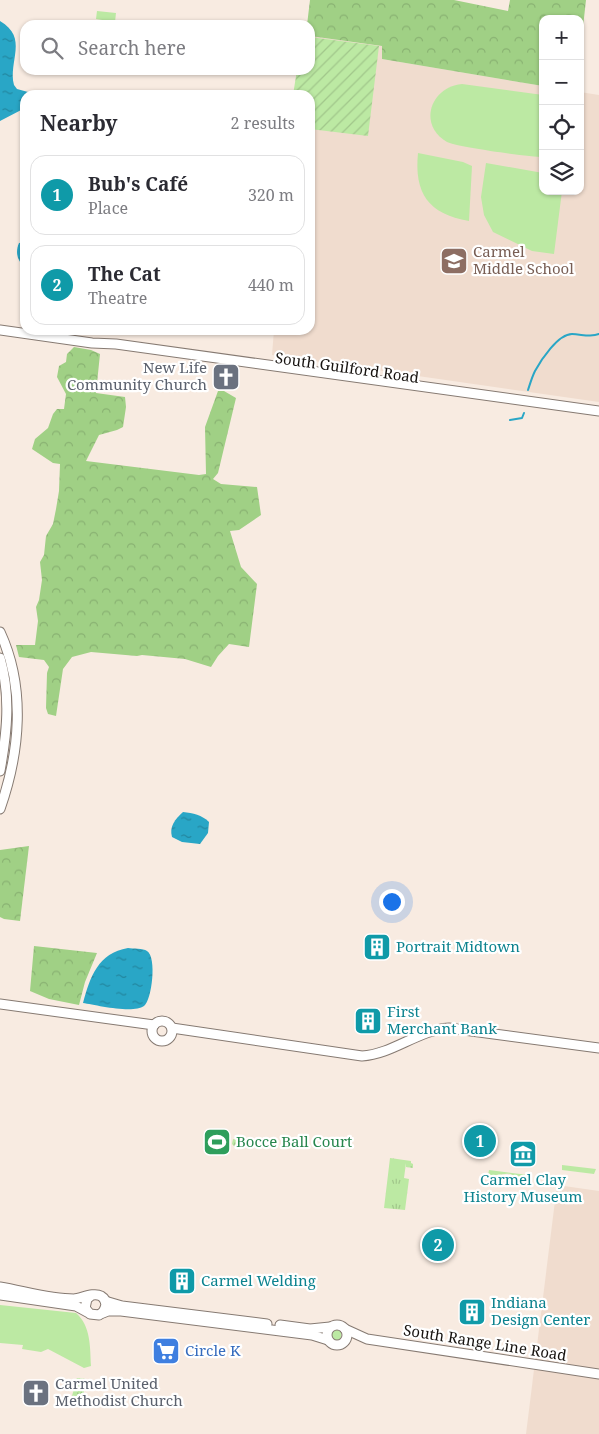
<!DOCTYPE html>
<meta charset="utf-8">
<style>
:root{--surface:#fff;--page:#f7f7f7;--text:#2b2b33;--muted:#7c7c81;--line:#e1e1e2;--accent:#951771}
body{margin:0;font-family:"Noto Serif",serif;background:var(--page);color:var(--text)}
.controls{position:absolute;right:15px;top:15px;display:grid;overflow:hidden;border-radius:10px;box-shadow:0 1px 4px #0004}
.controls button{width:45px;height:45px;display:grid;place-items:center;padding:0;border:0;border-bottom:1px solid var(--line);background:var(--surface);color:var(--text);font:25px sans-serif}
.you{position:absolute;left:391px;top:901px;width:18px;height:18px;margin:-12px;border:4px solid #fff;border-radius:50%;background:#1a73e8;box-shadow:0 0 0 8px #1a73e833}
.badge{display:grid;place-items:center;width:32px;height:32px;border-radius:50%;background:var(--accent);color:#fff;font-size:16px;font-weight:700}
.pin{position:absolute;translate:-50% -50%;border:2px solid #fff;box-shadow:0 1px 5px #0006}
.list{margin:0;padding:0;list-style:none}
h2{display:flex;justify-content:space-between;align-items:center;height:65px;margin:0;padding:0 20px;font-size:21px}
h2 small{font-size:16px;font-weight:400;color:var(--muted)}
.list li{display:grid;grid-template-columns:32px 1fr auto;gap:15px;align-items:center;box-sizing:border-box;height:80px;margin:0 10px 10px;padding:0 10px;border:1px solid var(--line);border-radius:15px}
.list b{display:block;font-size:19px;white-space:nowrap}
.list p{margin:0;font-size:16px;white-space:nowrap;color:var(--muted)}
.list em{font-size:16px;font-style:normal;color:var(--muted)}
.icon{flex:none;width:28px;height:28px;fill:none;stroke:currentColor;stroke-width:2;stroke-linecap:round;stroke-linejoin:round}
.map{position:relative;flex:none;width:599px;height:1434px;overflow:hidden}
.search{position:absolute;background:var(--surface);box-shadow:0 1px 4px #0004;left:20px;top:20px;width:295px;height:55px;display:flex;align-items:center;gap:12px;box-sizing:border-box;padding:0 18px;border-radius:15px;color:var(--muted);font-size:19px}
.panel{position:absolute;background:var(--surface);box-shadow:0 1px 4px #0004;left:20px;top:90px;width:295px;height:245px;border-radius:15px}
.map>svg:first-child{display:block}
.built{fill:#f0dcce}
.grass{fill:#bce9a3}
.forest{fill:url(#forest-crowns)}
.park{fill:url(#park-tufts)}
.garden{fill:url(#garden-furrows)}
.water{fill:url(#water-ripples)}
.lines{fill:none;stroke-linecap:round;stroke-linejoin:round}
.stream{stroke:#29a6c6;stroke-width:2}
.secondary-casing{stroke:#867a72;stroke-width:11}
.secondary{stroke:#fff;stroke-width:9}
.labels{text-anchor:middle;stroke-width:4.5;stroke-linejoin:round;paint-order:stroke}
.education-label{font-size:15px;fill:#785e54;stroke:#fff;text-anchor:start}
.worship-label{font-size:15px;fill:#5b616d;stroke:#fff;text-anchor:end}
.street-label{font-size:15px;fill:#16120f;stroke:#fff}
.culture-label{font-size:15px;fill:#0d838f;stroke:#fff;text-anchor:start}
.leisure-label{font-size:15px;fill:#27864d;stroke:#fff;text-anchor:start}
.shop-label{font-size:15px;fill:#366cbe;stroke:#fff;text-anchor:start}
</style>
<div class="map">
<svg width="599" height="1434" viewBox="0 0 599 1434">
<defs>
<pattern id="forest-crowns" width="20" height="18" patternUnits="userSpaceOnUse" patternTransform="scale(1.25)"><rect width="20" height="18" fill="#a0d085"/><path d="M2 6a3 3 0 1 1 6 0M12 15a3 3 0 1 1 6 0" fill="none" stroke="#89b272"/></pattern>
<pattern id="park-tufts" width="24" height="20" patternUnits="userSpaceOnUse" patternTransform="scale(1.25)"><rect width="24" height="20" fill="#bce9a3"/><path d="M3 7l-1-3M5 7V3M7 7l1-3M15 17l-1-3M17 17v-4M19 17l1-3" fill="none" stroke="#a1c78b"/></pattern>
<pattern id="garden-furrows" width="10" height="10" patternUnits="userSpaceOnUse" patternTransform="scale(1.25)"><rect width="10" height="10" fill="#bce9a3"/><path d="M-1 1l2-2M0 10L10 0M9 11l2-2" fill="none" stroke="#a1c78b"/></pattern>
<pattern id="water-ripples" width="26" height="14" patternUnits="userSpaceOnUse" patternTransform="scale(1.25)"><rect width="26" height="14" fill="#29a6c6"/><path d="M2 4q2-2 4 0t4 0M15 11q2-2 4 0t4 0" fill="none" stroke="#22869f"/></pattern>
</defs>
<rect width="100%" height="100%" fill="#f8ebe1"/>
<g class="built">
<path d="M310,36L382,46V59L543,86V191H580V92L599,95V402L272,355L274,330H310Z"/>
<path d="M557,1185L599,1191V1434H526Z"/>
</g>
<g class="grass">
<path d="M97,11L116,13L115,22L96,19Z"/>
<path d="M462,84L543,95V157C529,157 457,147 447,142C417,124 431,87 462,84Z"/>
<path d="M418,153L463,162L472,166L469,221C428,214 414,193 418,153Z"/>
<path d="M486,163L543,173V191H562L554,254L532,251L493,232L484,215L481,197Z"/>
<path d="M562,1165L596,1169L594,1174L562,1170Z"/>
<path d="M489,1170L528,1175V1179C520,1180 514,1175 510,1174C507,1173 495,1176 488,1175Z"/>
<path d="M0,1305L76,1313C91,1326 90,1347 91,1366L84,1368L48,1349L41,1352L22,1349L23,1345L0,1343Z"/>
<circle cx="336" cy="1335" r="5.5"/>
</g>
<g class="forest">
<path d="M310,0H454L508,11L510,0H586L580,54V19H543V86L382,59V46L310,36V25H307Z"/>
<path d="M74,347L91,350L100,354L96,393L125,397L126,407L123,427L117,430L99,435L86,461L199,475L206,474L205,427L218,391H224L236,398L218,473L213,479L221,484L257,487L261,515L239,530L230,531L241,567L257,584L249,647L229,644L218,656L211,667L185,659L142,655L137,656L91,652L72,657L63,669L56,716L48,714L46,708L47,673L49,667L44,660L19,657L16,645H35L38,621L36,607L39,600L42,580L40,562L44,555L46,536L53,524L56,509L59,491L60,464L53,463L32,449L35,439L48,428L53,414L57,409H64L66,394L57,377L59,366L66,362L67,354Z"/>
<path d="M29,846L20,921L4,919L0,917V850Z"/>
<path d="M34,946L97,953L85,982L79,1005L49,999L30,991Z"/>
</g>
<g class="park">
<path d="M233,1139L249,1142L248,1146L245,1148L235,1147L232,1144Z"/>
<path d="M390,1158L411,1161V1163L413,1164V1168L406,1167V1163L404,1178L409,1179L405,1210L384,1208Z"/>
<path d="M77,1378L86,1379L83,1397L72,1396Z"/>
</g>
<path class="garden" d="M310,37L379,46L368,136L310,129V95H293L297,70H310Z"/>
<g class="water">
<path d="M0,21C29,38 8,61 14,85L17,89L39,95H25V108L0,121Z"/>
<path d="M75,90L102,95H66L69,91Z"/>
<path d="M25,242V267C17,261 15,252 19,243Z"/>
<path d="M183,812C193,813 202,815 209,822L208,833L200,844L182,842L172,837C169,827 175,819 183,812Z"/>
<path d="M128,948C133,949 143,948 147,951C157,957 152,1000 144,1006C133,1014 96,1005 83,1003C90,977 98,953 128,948Z"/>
</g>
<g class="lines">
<g class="stream">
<path d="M528,390C530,384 532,377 535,371C541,360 558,334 572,334C581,334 591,338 599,334"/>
<path d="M510,420L522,418L524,413"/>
</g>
<g class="secondary-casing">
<g id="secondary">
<path d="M0,330L92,343L116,344L599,411"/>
<path d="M0,632C26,688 20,752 0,809"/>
<path d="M0,658C11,696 7,733 0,771"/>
<path d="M0,1004L154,1025"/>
<circle cx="162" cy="1031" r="10"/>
<path d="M172,1028L362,1056C393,1054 418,1030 449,1028L599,1048"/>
<path d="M0,1287C24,1291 50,1299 74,1299C82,1298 94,1292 101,1296C109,1301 106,1311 99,1315L90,1314L85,1308L87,1299L92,1295"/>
<path d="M0,1295L76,1306L87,1312"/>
<path d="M105,1301L122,1306L267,1324"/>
<path d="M103,1313L108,1311H121L312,1335L328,1340"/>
<circle cx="337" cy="1335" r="10"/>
<path d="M280,1325L310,1329L330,1327"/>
<path d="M345,1329L367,1339L599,1374"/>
</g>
</g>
<use href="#secondary" class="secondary"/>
</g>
<defs>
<g id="school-square" transform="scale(1.4375)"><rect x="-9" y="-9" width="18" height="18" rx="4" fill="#8d6e63" stroke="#fff"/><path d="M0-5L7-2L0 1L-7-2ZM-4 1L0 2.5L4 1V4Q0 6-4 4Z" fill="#fff"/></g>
<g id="church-square" transform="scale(1.4375)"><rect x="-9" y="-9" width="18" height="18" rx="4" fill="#6b7280" stroke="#fff"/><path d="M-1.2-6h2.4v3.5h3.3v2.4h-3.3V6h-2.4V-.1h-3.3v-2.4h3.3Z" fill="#fff"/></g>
<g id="building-square" transform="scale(1.4375)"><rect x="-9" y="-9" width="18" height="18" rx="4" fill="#0f9aa8" stroke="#fff"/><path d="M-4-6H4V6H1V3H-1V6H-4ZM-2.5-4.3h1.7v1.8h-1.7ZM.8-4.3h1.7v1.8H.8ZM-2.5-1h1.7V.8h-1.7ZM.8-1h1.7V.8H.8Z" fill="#fff"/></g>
<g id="stadium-square" transform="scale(1.4375)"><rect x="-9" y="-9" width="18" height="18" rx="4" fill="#2e9e5b" stroke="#fff"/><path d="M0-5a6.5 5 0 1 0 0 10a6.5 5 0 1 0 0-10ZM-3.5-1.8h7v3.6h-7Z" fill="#fff"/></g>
<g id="museum-square" transform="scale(1.4375)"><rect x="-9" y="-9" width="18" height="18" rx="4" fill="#0f9aa8" stroke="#fff"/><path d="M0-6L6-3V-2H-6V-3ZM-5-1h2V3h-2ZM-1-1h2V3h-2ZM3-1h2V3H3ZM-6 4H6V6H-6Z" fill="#fff"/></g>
<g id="supermarket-square" transform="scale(1.4375)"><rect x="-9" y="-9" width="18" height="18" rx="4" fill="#3f7fe0" stroke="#fff"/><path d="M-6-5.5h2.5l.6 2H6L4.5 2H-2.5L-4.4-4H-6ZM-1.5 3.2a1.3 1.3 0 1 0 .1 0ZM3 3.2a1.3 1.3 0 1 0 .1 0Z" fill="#fff"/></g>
</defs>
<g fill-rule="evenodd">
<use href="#school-square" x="454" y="261"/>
<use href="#church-square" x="226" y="377"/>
<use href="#building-square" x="377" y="947"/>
<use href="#building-square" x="368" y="1021"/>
<use href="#stadium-square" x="217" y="1142"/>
<use href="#museum-square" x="523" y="1154"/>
<use href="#building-square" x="182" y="1281"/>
<use href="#building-square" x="472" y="1312"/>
<use href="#supermarket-square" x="166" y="1351"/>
<use href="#church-square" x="36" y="1393"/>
</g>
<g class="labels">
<g class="education-label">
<text x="473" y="257">Carmel<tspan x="473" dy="17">Middle School</tspan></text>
</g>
<g class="worship-label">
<text x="207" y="373">New Life<tspan x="207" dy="17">Community Church</tspan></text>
<text x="55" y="1389" text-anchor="start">Carmel United<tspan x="55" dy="17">Methodist Church</tspan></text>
</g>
<g class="street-label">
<text transform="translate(347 368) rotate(8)" y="5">South Guilford Road</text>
<text transform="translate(485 1343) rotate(9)" y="5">South Range Line Road</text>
</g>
<g class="culture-label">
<text x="396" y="952">Portrait Midtown</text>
<text x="387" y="1017">First<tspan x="387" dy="17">Merchant Bank</tspan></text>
<text x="523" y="1185" text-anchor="middle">Carmel Clay<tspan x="523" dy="17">History Museum</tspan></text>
<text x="201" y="1286">Carmel Welding</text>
<text x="491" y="1308">Indiana<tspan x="491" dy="17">Design Center</tspan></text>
</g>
<g class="leisure-label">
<text x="236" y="1147">Bocce Ball Court</text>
</g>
<g class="shop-label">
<text x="185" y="1356">Circle K</text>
</g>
</g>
</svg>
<div class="controls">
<button>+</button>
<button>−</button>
<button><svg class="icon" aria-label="locate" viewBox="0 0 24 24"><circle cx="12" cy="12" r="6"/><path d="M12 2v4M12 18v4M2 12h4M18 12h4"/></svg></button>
<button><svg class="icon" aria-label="layers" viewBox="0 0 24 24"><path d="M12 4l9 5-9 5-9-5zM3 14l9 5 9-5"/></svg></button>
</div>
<div class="you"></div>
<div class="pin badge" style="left:480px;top:1141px;background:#0f9aa8">1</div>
<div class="pin badge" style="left:438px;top:1245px;background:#0f9aa8">2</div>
<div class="search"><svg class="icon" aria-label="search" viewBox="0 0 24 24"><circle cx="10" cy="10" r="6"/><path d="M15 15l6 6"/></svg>Search here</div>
<section class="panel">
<h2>Nearby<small>2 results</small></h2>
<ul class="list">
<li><span class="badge" style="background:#0f9aa8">1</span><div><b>Bub's Café</b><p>Place</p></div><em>320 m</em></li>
<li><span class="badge" style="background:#0f9aa8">2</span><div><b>The Cat</b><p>Theatre</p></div><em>440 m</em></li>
</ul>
</section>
</div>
